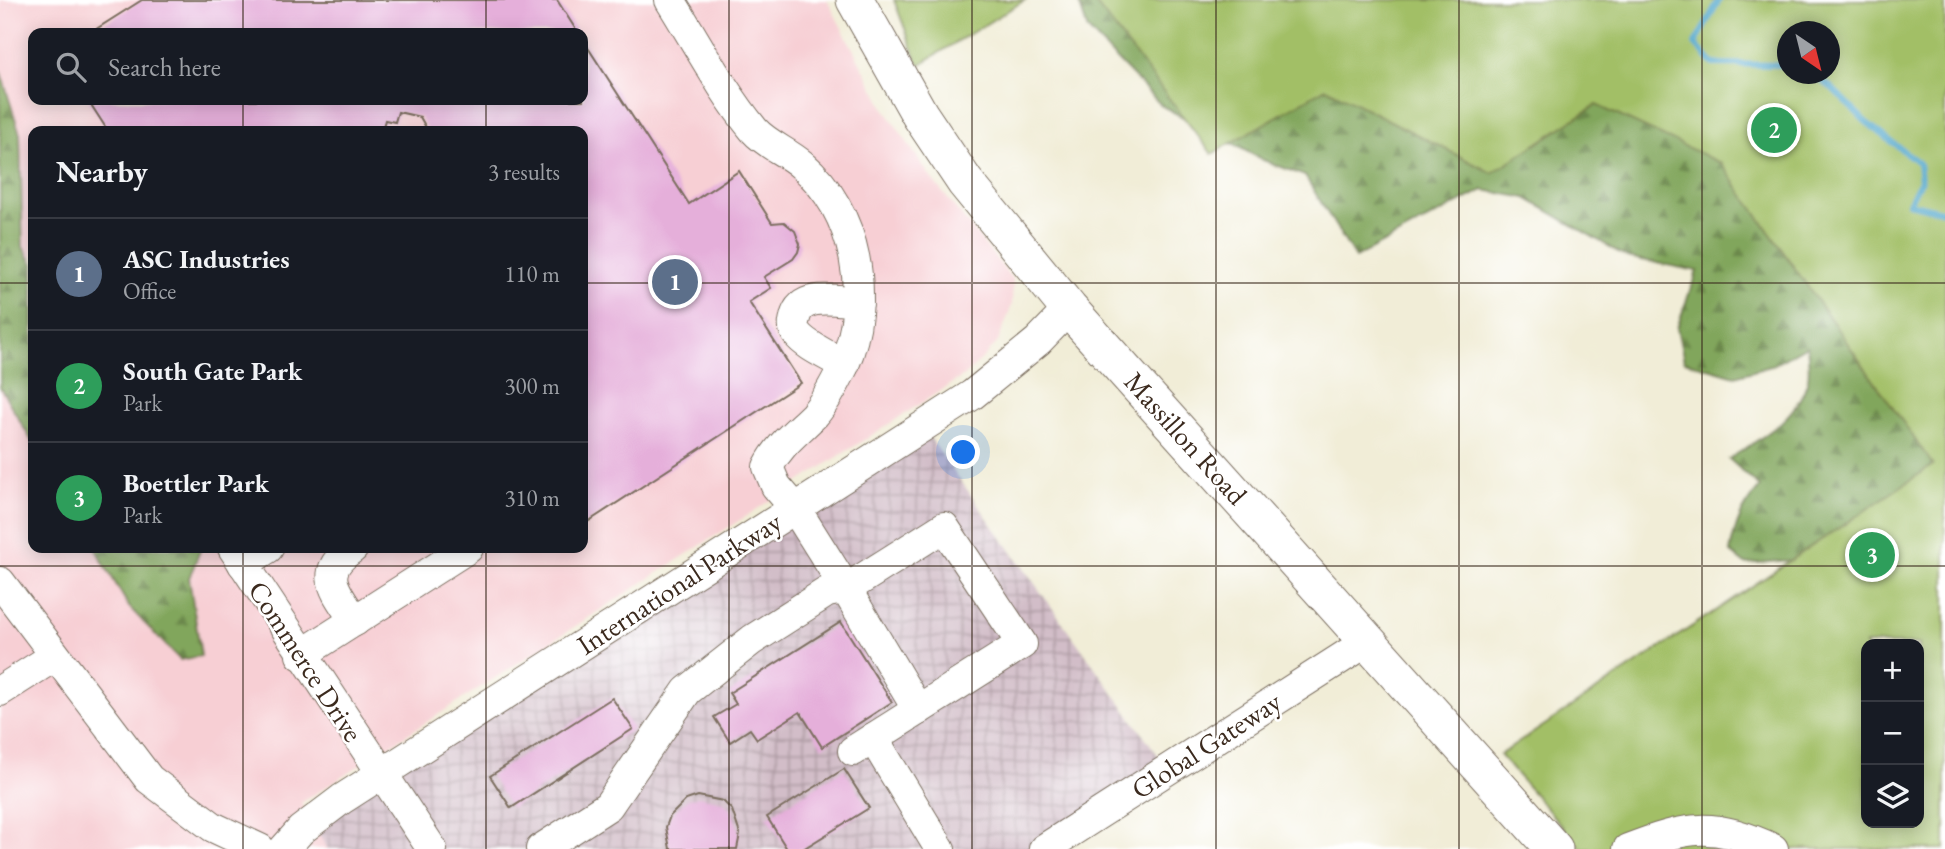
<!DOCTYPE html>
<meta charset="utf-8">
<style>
:root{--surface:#171b24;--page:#242831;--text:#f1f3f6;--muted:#9ea1a6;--line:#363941;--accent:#1f6fb2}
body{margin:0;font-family:"EB Garamond",serif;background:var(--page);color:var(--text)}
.controls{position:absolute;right:21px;bottom:21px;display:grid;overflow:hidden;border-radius:14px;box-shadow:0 4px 18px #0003}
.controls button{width:63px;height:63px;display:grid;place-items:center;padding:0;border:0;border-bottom:2px solid var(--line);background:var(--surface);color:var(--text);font:35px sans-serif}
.compass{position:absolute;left:1777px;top:21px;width:63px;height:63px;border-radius:50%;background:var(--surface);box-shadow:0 4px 18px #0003;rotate:145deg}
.you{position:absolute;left:964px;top:453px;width:24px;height:24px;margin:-18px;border:5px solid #fff;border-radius:50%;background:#1a73e8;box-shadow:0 0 0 10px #1a73e833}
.badge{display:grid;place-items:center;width:46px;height:46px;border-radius:50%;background:var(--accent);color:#fff;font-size:23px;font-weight:700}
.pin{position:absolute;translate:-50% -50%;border:4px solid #fff;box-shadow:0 2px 7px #0006}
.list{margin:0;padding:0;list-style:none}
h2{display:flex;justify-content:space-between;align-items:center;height:91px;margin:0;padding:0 28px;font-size:30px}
h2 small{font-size:23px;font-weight:400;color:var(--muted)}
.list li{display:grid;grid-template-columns:46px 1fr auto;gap:21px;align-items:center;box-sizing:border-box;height:112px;padding:0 28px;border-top:2px solid var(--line)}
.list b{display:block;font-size:26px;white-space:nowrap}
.list p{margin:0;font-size:23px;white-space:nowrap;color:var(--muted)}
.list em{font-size:23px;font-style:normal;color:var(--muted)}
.icon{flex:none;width:38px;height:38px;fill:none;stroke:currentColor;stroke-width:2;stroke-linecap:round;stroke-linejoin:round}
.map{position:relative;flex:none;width:1945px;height:849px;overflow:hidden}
.search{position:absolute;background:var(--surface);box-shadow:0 4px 18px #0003;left:28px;top:28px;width:560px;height:77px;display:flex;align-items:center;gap:18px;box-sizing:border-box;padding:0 24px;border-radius:14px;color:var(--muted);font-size:26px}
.panel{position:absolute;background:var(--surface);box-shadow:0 4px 18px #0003;left:28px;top:126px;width:560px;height:427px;border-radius:14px}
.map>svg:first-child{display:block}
.built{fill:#f7cfd4;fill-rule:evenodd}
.industrial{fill:url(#industrial-grid)}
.forest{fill:url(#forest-firs);stroke:#5e683c;stroke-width:2;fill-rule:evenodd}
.green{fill:#a2bf66;stroke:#6e7442;stroke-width:2;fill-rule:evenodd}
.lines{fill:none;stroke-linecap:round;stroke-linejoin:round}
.stream{stroke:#4da5ca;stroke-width:6}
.building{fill:#e5afda}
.minor-casing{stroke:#7b6e5f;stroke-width:32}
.major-casing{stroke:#7b6e5f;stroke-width:39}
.minor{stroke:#fff;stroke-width:30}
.major{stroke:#fff;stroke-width:37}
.grid{fill:none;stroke:#3b2a1e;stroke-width:2;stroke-opacity:0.55}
.labels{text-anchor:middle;stroke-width:5;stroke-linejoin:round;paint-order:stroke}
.street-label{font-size:28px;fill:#3b2a1e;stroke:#fff}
</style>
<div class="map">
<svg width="1945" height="849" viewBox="0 0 1945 849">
<defs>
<pattern id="industrial-grid" width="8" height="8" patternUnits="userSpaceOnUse" patternTransform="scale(1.75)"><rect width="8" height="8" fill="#d2bdc8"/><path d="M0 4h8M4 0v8" fill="none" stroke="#ac9aa2"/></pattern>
<pattern id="forest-firs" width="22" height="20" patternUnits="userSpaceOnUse" patternTransform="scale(1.75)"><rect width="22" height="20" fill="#81a65b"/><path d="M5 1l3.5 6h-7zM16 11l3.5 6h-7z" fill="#6b874b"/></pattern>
</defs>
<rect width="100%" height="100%" fill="#fff"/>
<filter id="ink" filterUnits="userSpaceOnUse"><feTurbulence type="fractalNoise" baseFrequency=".0143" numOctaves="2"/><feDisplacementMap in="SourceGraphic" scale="14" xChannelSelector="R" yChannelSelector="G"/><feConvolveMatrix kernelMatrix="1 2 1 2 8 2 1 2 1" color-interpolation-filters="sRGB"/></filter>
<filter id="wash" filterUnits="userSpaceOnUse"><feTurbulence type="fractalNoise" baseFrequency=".00686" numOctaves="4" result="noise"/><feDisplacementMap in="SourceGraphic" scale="28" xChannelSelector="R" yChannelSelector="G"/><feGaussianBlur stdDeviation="1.57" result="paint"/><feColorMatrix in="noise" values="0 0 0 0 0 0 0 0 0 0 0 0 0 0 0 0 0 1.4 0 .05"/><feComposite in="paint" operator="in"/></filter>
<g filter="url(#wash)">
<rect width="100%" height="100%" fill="#f1edd7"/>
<path class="built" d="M0,0H827L886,111L932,179L1013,280L1012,305L998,342L968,373L301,803L329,849H0ZM33,33H583V100H33ZM33,131H583V548H33Z"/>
<path class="industrial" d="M922,427L1168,769L1044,849H328L311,822Z"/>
<g class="forest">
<path d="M1078,0H1945V791L1919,644H1866L1817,558L1745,564L1730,552C1735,526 1742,507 1760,487L1729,459C1761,438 1798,419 1808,379C1810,369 1808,356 1807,346L1771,366L1735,376L1684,361L1677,328L1697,271L1627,257L1526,198L1483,190L1355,258L1305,176L1263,160L1162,106L1088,30ZM1787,32H1829V74H1787Z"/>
<path d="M0,70L20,134L23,247L33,264V443L0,387Z"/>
<path d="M95,548H201L189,578L201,656L180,660L129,607Z"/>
</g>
<g class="green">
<path d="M894,0H1025L919,65Z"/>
<path d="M1093,0H1945V849H1582L1500,755L1933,465L1721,163L1596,105L1492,173L1326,88L1212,154ZM1787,32H1829V74H1787ZM1866,644H1919V823H1866Z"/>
</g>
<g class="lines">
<g class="stream">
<path d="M1719,0L1695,44L1713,64L1787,65"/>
<path d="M1812,74L1832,88L1866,122L1919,163L1921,180L1909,203L1945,212"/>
</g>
</g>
<g id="blocks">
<g class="building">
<path d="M142,0H557L578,33H90Z"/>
<path d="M583,40L689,204L739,171L772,223L784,222L795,231L800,244L798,252L793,259L764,277L771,288L749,302L801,383L583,525V131H428L420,117L398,112L395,122L385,120L382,130L373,128L367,131H108L88,100H583Z"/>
<path d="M841,622L892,702L822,747L800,712L757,739L750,729L730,742L714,717L736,704L729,693Z"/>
<path d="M612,698L633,729L511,808L490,776Z"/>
<path d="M844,769L869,808L803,849H787L767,817Z"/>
<path d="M698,796L723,801L732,810L740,834L737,849H670L666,827L670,816L686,800Z"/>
</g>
</g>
</g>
<g filter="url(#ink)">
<use href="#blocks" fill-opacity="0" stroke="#7b6e5f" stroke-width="2"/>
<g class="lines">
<g class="minor-casing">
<g id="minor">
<path d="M670,0C697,43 722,91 754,130C766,144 787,152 801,164C858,212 872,299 844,365C836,382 826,401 814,415C797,432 779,445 768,467L776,486L795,508L846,589L944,527L1022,644L853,751"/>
<path d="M844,365C830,356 806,346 797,334C793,329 793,324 795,318C801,291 838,301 858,302"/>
<path d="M233,548L432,849"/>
<path d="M353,548C316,573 336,591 355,621"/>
<path d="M243,564L268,548"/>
<path d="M0,582L149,779L213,827L260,849"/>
<path d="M301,655L468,548"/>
<path d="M0,691L55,656"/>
<path d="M873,738L940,849"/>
<path d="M284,849L301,830L342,799L972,395L1038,341L1069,309"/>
<path d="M541,849L608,806L687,691L752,640L827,592L846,589L918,710"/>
<path d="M1044,849L1368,641"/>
<path d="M1628,849C1687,826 1715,821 1773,849"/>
</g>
</g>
<g class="major-casing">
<path id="major" d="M855,0L920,115L965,182L1069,309L1554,849"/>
</g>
<use href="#minor" class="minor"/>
<use href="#major" class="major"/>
</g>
</g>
<path class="grid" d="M243,0V33M486,0V33M729,0V849M972,0V849M1216,0V849M1459,0V849M1702,0V849M243,100V131M486,100V131M0,283H33M583,283H1945M243,548V849M486,548V849M0,566H1945"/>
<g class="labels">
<g class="street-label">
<text transform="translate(1186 438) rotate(48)" y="10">Massillon Road</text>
<text transform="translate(679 583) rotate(-33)" y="10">International Parkway</text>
<text transform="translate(306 661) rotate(57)" y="10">Commerce Drive</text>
<text transform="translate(1206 745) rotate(-33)" y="10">Global Gateway</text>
</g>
</g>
</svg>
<div class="controls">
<button>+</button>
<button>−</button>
<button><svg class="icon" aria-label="layers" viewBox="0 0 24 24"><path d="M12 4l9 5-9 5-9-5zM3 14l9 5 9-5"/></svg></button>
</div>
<svg class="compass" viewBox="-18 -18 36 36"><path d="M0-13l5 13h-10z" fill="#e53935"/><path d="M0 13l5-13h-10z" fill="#9ea1a6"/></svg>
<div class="you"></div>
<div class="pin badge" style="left:675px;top:282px;background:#5c6f8a">1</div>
<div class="pin badge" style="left:1774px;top:130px;background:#2e9e5b">2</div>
<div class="pin badge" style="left:1872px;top:555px;background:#2e9e5b">3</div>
<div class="search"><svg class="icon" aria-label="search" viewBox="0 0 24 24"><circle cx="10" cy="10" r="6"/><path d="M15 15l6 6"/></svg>Search here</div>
<section class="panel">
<h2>Nearby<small>3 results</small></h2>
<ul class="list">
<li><span class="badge" style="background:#5c6f8a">1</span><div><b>ASC Industries</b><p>Office</p></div><em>110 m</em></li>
<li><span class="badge" style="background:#2e9e5b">2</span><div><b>South Gate Park</b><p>Park</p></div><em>300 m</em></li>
<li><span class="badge" style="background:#2e9e5b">3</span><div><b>Boettler Park</b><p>Park</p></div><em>310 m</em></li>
</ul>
</section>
</div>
